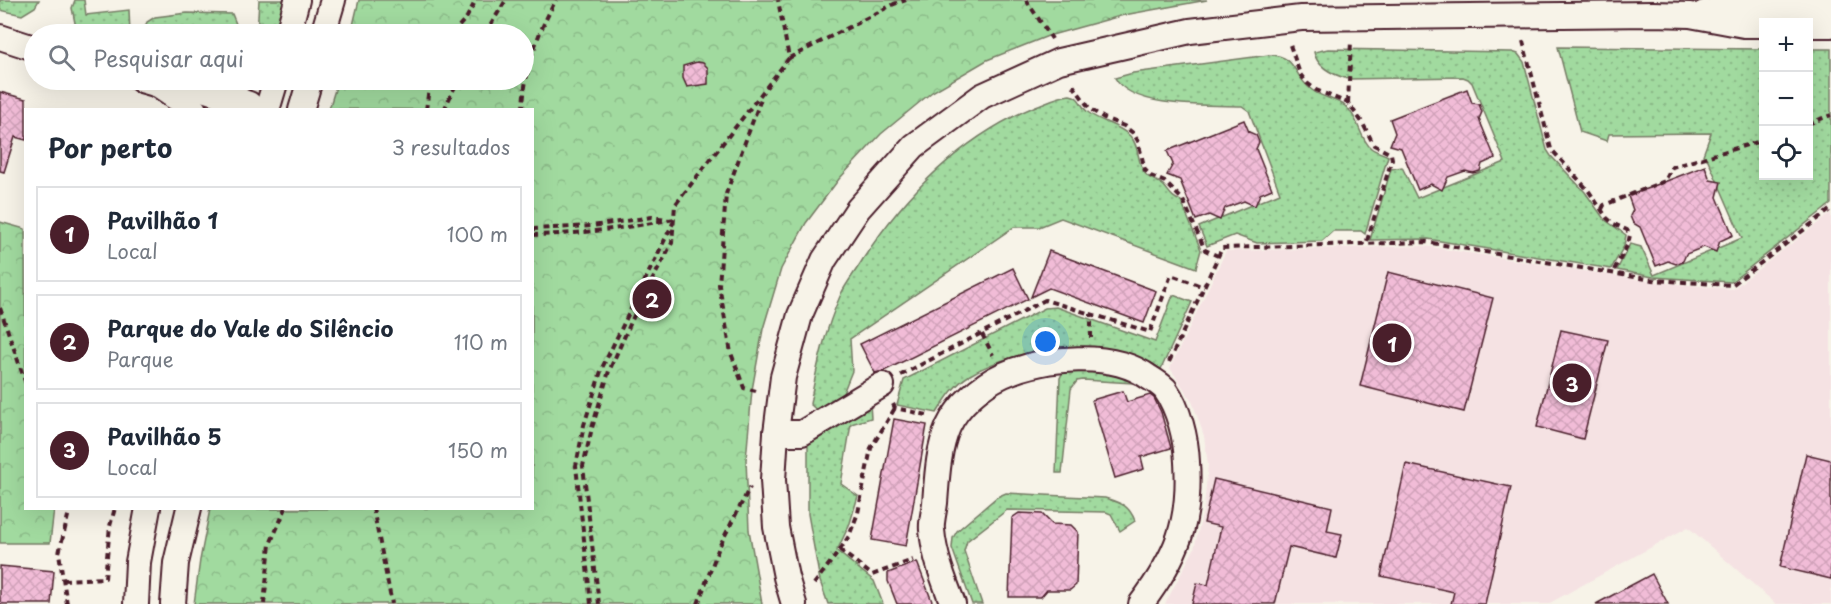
<!DOCTYPE html>
<html lang="pt">
<meta charset="utf-8">
<style>
:root{--surface:#fff;--page:#f6f6f7;--text:#1f2937;--muted:#747a83;--line:#e0e1e3;--accent:#4a1f2b}
body{margin:0;font-family:"Playpen Sans",sans-serif;background:var(--page);color:var(--text)}
.controls{position:absolute;right:18px;top:18px;display:grid;overflow:hidden;border-radius:0px;box-shadow:0 6px 24px #0002}
.controls button{width:54px;height:54px;display:grid;place-items:center;padding:0;border:0;border-bottom:2px solid var(--line);background:var(--surface);color:var(--text);font:30px sans-serif}
.you{position:absolute;left:1046px;top:342px;width:21px;height:21px;margin:-15px;border:4px solid #fff;border-radius:50%;background:#1a73e8;box-shadow:0 0 0 9px #1a73e833}
.badge{display:grid;place-items:center;width:39px;height:39px;border-radius:50%;background:var(--accent);color:#fff;font-size:20px;font-weight:700}
.pin{position:absolute;translate:-50% -50%;border:3px solid #fff;box-shadow:0 2px 6px #0006}
.list{margin:0;padding:0;list-style:none}
h2{display:flex;justify-content:space-between;align-items:center;height:78px;margin:0;padding:0 24px;font-size:26px}
h2 small{font-size:20px;font-weight:400;color:var(--muted)}
.list li{display:grid;grid-template-columns:39px 1fr auto;gap:18px;align-items:center;box-sizing:border-box;height:96px;margin:0 12px 12px;padding:0 12px;border:2px solid var(--line);border-radius:0px}
.list b{display:block;font-size:22px;white-space:nowrap}
.list p{margin:0;font-size:20px;white-space:nowrap;color:var(--muted)}
.list em{font-size:20px;font-style:normal;color:var(--muted)}
.icon{flex:none;width:33px;height:33px;fill:none;stroke:currentColor;stroke-width:2;stroke-linecap:round;stroke-linejoin:round}
.map{position:relative;flex:none;width:1831px;height:604px;overflow:hidden}
.search{position:absolute;background:var(--surface);box-shadow:0 6px 24px #0002;left:24px;top:24px;width:510px;height:66px;display:flex;align-items:center;gap:15px;box-sizing:border-box;padding:0 21px;border-radius:33px;color:var(--muted);font-size:22px}
.panel{position:absolute;background:var(--surface);box-shadow:0 6px 24px #0002;left:24px;top:108px;width:510px;height:402px;border-radius:0px}
.map>svg:first-child{display:block}
.built{fill:#f5e2e3}
.grass{fill:url(#grass-dots);stroke:#767c65;stroke-width:1.5}
.forest{fill:url(#forest-crowns);stroke:#767c65;stroke-width:1.5}
.building{fill:url(#building-cross-hatch);stroke:#4a1f2b;stroke-width:1.5}
.lines{fill:none;stroke-linecap:round;stroke-linejoin:round}
.minor-casing{stroke:#4a1f2b;stroke-width:28}
.path{stroke:#4a1f2b;stroke-width:4;stroke-dasharray:6 4.5;stroke-linecap:butt}
.minor{stroke:#f7f3e8;stroke-width:24}
</style>
<div class="map">
<svg width="1831" height="604" viewBox="0 0 1831 604">
<defs>
<pattern id="grass-dots" width="8" height="8" patternUnits="userSpaceOnUse" patternTransform="scale(1.5)"><rect width="8" height="8" fill="#a1da9f"/><path d="M2 2h.1M6 6h.1" fill="none" stroke="#8cbb89" stroke-width="1.8" stroke-linecap="round"/></pattern>
<pattern id="forest-crowns" width="20" height="18" patternUnits="userSpaceOnUse" patternTransform="scale(1.5)"><rect width="20" height="18" fill="#a1da9f"/><path d="M2 6a3 3 0 1 1 6 0M12 15a3 3 0 1 1 6 0" fill="none" stroke="#8cbb89"/></pattern>
<pattern id="building-cross-hatch" width="8" height="8" patternUnits="userSpaceOnUse" patternTransform="scale(1.5)"><rect width="8" height="8" fill="#f1bcd7"/><path d="M0 0l8 8M0 8l8-8" fill="none" stroke="#d0a1b9"/></pattern>
</defs>
<rect width="100%" height="100%" fill="#f7f3e8"/>
<filter id="ink" filterUnits="userSpaceOnUse"><feTurbulence type="fractalNoise" baseFrequency=".0167" numOctaves="2"/><feDisplacementMap in="SourceGraphic" scale="12" xChannelSelector="R" yChannelSelector="G"/><feConvolveMatrix kernelMatrix="1 2 1 2 8 2 1 2 1" color-interpolation-filters="sRGB"/></filter>
<g filter="url(#ink)">
<path class="built" d="M1831,213V604H1776L1688,527L1548,604H1165L1194,549L1204,507L1208,465L1204,436L1192,401L1170,368L1226,251L1424,246L1654,282L1733,289Z"/>
<g class="grass">
<path d="M0,0H39L35,7L22,15L0,10Z"/>
<path d="M75,0H84L86,15L129,10L130,34L77,33L72,8Z"/>
<path d="M259,0H285L276,31L269,34H257Z"/>
<path d="M187,13L232,14L236,24L237,34H142L147,22L155,17Z"/>
<path d="M1558,47L1763,49L1764,176H1808L1809,49H1831V204L1731,282L1653,277L1617,270L1630,244L1641,247L1654,275L1742,238L1708,160L1703,155L1711,133L1609,134L1607,141L1580,132Z"/>
<path d="M1328,49L1512,52L1518,54L1524,62L1547,150L1551,156L1585,192L1604,219L1626,235L1624,246L1611,269L1428,239L1370,240L1391,169L1402,167L1417,198L1505,162L1472,83L1468,79L1463,77L1348,79C1334,75 1317,68 1314,52Z"/>
<path d="M1269,55C1298,55 1292,76 1312,90C1322,98 1337,99 1345,106C1359,117 1359,138 1371,148C1376,152 1383,153 1388,156L1365,234L1361,231H1333L1322,241L1257,243L1235,235L1207,246L1199,227L1280,193L1249,111L1242,106C1209,105 1132,109 1115,78L1133,73Z"/>
<path d="M1070,95C1082,97 1080,107 1089,113C1101,122 1119,125 1130,136C1139,145 1137,159 1143,170C1148,181 1159,180 1164,186C1170,193 1172,198 1181,201L1201,250L1196,268L1061,218L1039,227H1014L850,339L852,371L839,403L822,415L810,404C817,366 825,330 841,294C847,282 856,271 863,259C906,193 962,137 1036,106C1047,102 1058,96 1070,95Z"/>
<path d="M1173,295L1192,302L1161,369C1111,335 1020,345 970,375C955,384 946,398 937,413L897,405L904,380L1045,308L1056,307L1155,342Z"/>
<path d="M1097,365L1150,384L1083,380L1077,381L1071,389L1062,473H1056L1060,378L1063,372Z"/>
<path d="M870,403L871,418L851,424L841,484L858,496L850,523L837,551L874,581L883,604H828L820,581L808,514V441Z"/>
<path d="M1006,493L1105,498C1121,503 1129,505 1135,521L1120,531L1111,514L1106,512L1007,510L967,541L964,551L982,604H972L952,548L953,538L957,531L997,497Z"/>
</g>
<g class="forest">
<path d="M359,0H1207L1124,15L1048,36L987,60L932,92L881,134L839,179L806,223L781,269L763,329L752,390L746,460L749,530L762,604H194L200,560L210,509L532,508V110L329,109L338,80H524V34H351Z"/>
<path d="M0,222L25,229L26,508L54,509L50,543H0Z"/>
</g>
<g class="building">
<path d="M697,62L703,63L708,68V84L687,87L683,78V66Z"/>
<path d="M1467,89L1472,103L1479,104L1482,112L1479,119L1495,158L1482,164L1480,171L1473,173L1465,171L1448,177L1442,190L1431,184L1418,190L1401,148L1390,145L1395,133L1390,119Z"/>
<path d="M0,92L26,99V140L15,137L4,172L0,171Z"/>
<path d="M1244,120L1249,132L1256,135L1259,142L1256,149L1272,189L1260,194L1255,206L1244,201L1225,208L1220,220L1209,215L1196,220L1180,180L1167,175L1173,164L1167,151Z"/>
<path d="M1705,166L1710,180L1721,182L1717,197L1733,235L1720,241L1716,252L1704,247L1686,254L1683,261L1676,264L1668,261L1656,266L1640,227L1633,223L1630,216L1633,210L1628,196Z"/>
<path d="M1049,251L1156,291L1144,323L1049,288L1031,297Z"/>
<path d="M1013,268L1028,299L884,371L875,373L860,344Z"/>
<path d="M1388,272L1493,298L1464,412L1360,386Z"/>
<path d="M1561,330L1608,340L1583,439L1537,427Z"/>
<path d="M1123,391L1127,402L1150,395L1154,398L1161,412L1171,448L1141,457L1144,469L1115,478L1092,400Z"/>
<path d="M894,419L927,425L906,546L872,540Z"/>
<path d="M1806,454L1831,460V579L1780,567Z"/>
<path d="M1406,464L1511,487L1485,604H1451L1454,592L1381,576Z"/>
<path d="M1214,479L1332,507L1327,531L1342,534L1336,558L1289,547L1275,604H1192L1197,583L1208,585L1221,527L1204,523Z"/>
<path d="M1019,513L1042,514L1052,524L1071,525L1078,532L1076,585L1070,590H1047L1041,597H1009L1012,518Z"/>
<path d="M917,562L933,604H897L888,581V573Z"/>
<path d="M0,566L54,571L51,604H0Z"/>
<path d="M1652,574L1668,604H1596Z"/>
</g>
<g class="lines">
<g class="minor-casing">
<g id="minor">
<path d="M1704,13L1744,6H1831"/>
<path d="M1808,25H1831"/>
<path d="M288,34L297,0"/>
<path d="M323,34L333,0"/>
<path d="M0,37L34,48"/>
<path d="M141,80L155,84L200,88L249,104L255,110"/>
<path d="M157,85L194,110"/>
<path d="M202,87L241,80"/>
<path d="M267,110L276,80"/>
<path d="M301,110L310,80"/>
<path d="M776,433H802L882,385"/>
<path d="M136,604L138,562L148,508"/>
<path d="M173,604L176,563L189,508"/>
<path d="M794,604L786,577L776,527L773,480L776,433L783,377L800,315L824,260L858,209L914,146L982,96L1059,61L1190,31L1301,18L1653,14L1690,15L1744,25H1764"/>
<path d="M953,604C944,581 934,555 932,530C931,522 934,512 935,503C937,478 938,450 948,427C958,405 981,385 1003,375C1044,357 1113,350 1150,378C1155,381 1161,385 1165,389C1179,409 1186,438 1187,462C1191,523 1177,556 1141,604"/>
</g>
</g>
<g class="path">
<path d="M1026,0L1052,39"/>
<path d="M452,34L467,17L476,0"/>
<path d="M485,34L506,0"/>
<path d="M1523,41L1551,149L1588,190L1607,218L1614,224L1627,230L1630,235L1628,244L1613,272"/>
<path d="M1290,45L1300,74L1307,83L1316,90L1348,103L1362,122L1374,145L1391,154L1392,159L1366,244"/>
<path d="M789,58L894,4L906,0"/>
<path d="M1073,85L1090,109L1104,118L1124,126L1133,133L1138,141L1145,170L1151,176L1165,182L1183,200L1205,250L1218,256"/>
<path d="M1348,103L1351,41"/>
<path d="M426,110L430,80"/>
<path d="M444,110L458,80"/>
<path d="M523,110C524,70 537,34 556,0"/>
<path d="M1808,124L1831,115"/>
<path d="M1602,209L1604,205L1665,181L1672,167L1764,140"/>
<path d="M532,229L592,226L652,217L668,219"/>
<path d="M532,235C581,234 627,228 674,219"/>
<path d="M0,308L26,384"/>
<path d="M982,334L993,355"/>
<path d="M1091,338V314"/>
<path d="M1169,362L1222,248L1426,242L1653,280L1732,285L1831,209"/>
<path d="M901,375L1045,300L1150,332L1171,275L1204,287"/>
<path d="M756,391L744,388L731,353L719,285L726,194L762,96"/>
<path d="M893,404L895,408L927,415"/>
<path d="M373,508L392,604"/>
<path d="M840,550L849,536L858,513L871,448L895,408"/>
<path d="M63,580L105,578L110,526L115,508"/>
<path d="M814,584L840,550L872,575L913,560"/>
<path d="M67,604L59,553L70,508"/>
<path d="M264,604L270,544L286,508"/>
<path d="M591,604L576,466L584,425L602,368L673,223"/>
<path d="M599,604L583,466L592,428L609,371L636,311L672,243L675,205L789,58L778,0"/>
<path d="M698,604L719,547L750,487"/>
</g>
<use href="#minor" class="minor"/>
</g>
</g>
</svg>
<div class="controls">
<button>+</button>
<button>−</button>
<button><svg class="icon" aria-label="locate" viewBox="0 0 24 24"><circle cx="12" cy="12" r="6"/><path d="M12 2v4M12 18v4M2 12h4M18 12h4"/></svg></button>
</div>
<div class="you"></div>
<div class="pin badge" style="left:1392px;top:343px">1</div>
<div class="pin badge" style="left:652px;top:299px">2</div>
<div class="pin badge" style="left:1572px;top:383px">3</div>
<div class="search"><svg class="icon" aria-label="search" viewBox="0 0 24 24"><circle cx="10" cy="10" r="6"/><path d="M15 15l6 6"/></svg>Pesquisar aqui</div>
<section class="panel">
<h2>Por perto<small>3 resultados</small></h2>
<ul class="list">
<li><span class="badge">1</span><div><b>Pavilhão 1</b><p>Local</p></div><em>100 m</em></li>
<li><span class="badge">2</span><div><b>Parque do Vale do Silêncio</b><p>Parque</p></div><em>110 m</em></li>
<li><span class="badge">3</span><div><b>Pavilhão 5</b><p>Local</p></div><em>150 m</em></li>
</ul>
</section>
</div>
